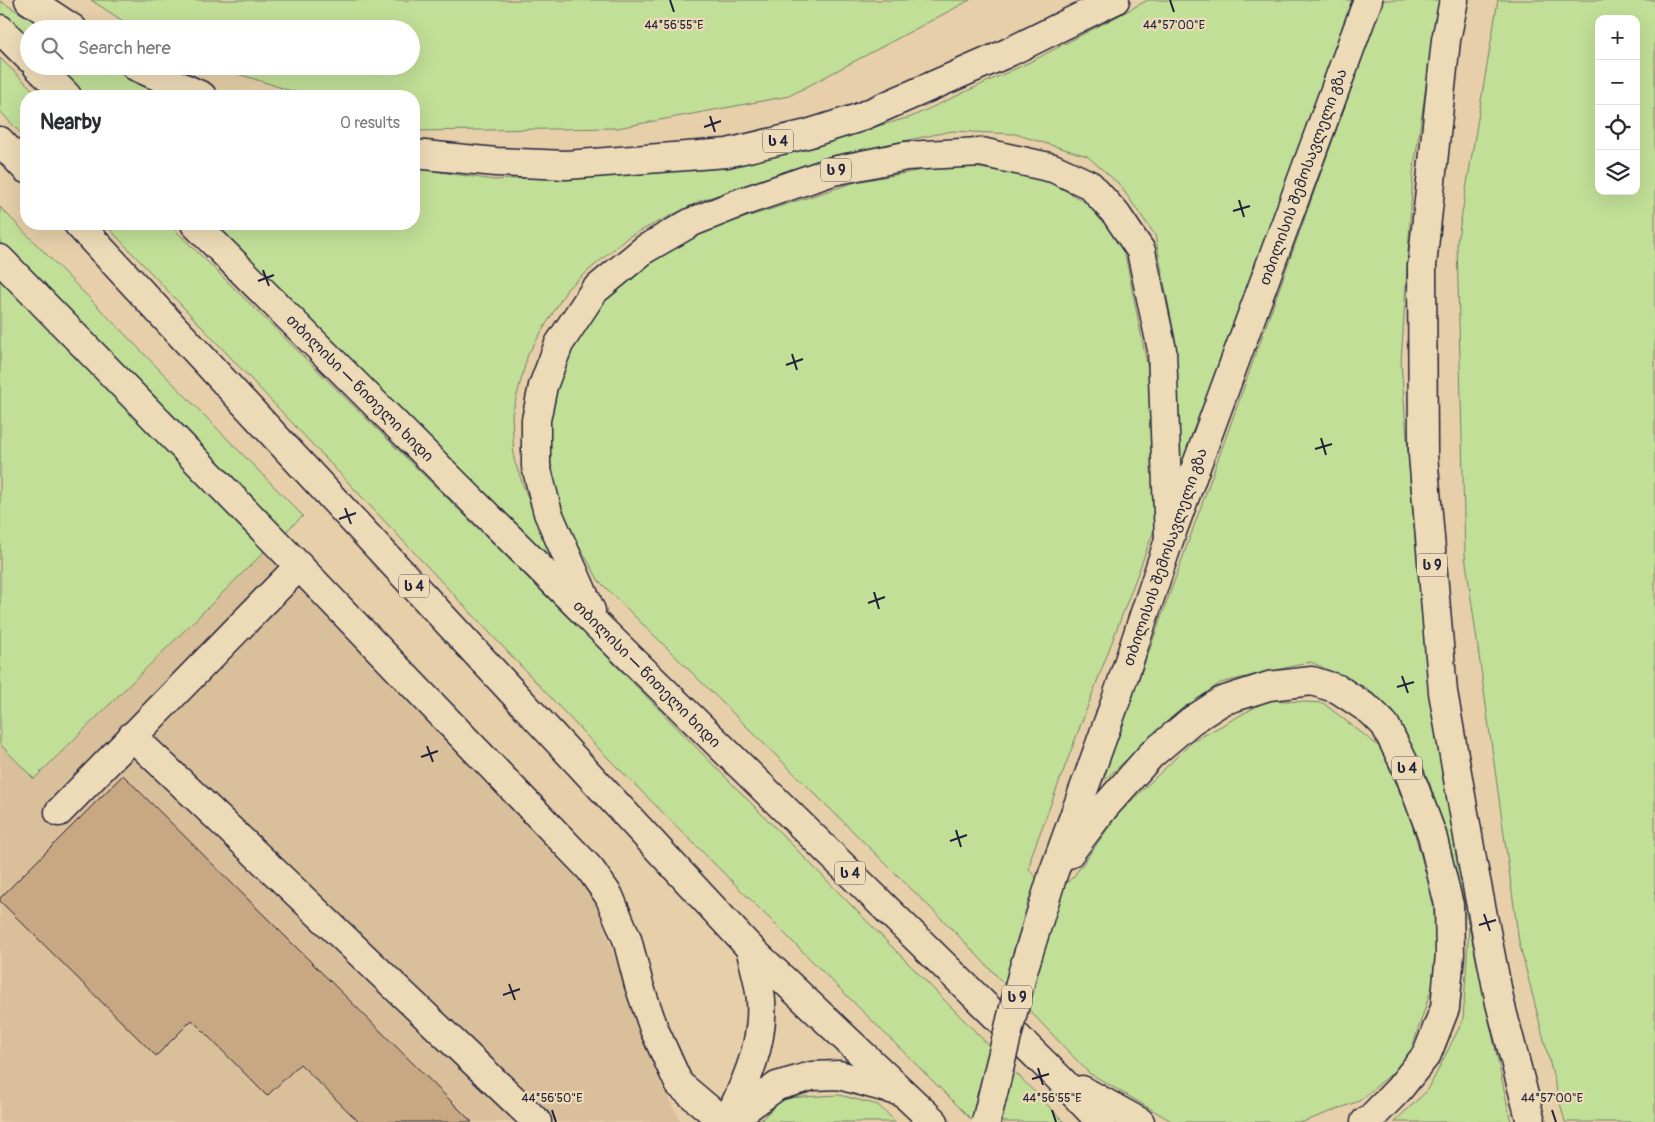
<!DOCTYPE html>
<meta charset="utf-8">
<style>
:root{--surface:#fff;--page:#f7f7f7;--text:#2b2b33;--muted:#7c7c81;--line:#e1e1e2}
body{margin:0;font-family:Pangolin,"Noto Sans Georgian",sans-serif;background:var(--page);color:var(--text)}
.controls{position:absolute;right:15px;top:15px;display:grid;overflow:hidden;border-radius:10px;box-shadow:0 5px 20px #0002}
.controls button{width:45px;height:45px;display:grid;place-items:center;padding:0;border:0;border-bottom:1px solid var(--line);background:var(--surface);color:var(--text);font:25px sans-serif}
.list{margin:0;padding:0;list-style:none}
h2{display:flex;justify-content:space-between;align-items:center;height:65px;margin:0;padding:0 20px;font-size:21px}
h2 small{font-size:16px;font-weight:400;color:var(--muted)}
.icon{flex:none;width:28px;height:28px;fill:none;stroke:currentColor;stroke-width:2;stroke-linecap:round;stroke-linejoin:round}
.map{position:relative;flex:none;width:1655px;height:1122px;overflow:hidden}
.search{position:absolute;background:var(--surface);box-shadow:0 5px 20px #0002;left:20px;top:20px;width:400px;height:55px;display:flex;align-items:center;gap:12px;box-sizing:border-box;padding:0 18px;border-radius:28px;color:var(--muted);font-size:19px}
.panel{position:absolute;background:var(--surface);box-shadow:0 5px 20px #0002;left:20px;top:90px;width:400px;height:140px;border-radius:20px}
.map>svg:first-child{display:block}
.built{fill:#d9c09b}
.green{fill:#c1df97;stroke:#728069;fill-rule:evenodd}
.building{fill:#c8a882;stroke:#22223b}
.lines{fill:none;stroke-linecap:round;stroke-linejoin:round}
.minor-casing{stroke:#22223b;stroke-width:31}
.highway-casing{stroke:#22223b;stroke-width:31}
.minor{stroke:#eddab7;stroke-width:28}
.highway{stroke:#eddab7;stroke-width:28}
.highway-bridge-casing{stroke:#22223b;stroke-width:31;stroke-linecap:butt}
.highway-bridge{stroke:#eddab7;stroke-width:28}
.ticks{fill:none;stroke:#22223b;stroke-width:2}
.labels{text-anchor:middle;stroke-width:4.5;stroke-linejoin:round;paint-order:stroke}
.shield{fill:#eddab7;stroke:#5f5960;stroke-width:1}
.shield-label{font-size:14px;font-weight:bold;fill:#22223b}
.street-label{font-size:15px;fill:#22223b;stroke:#eddab7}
.ticks-label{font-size:12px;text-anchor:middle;fill:#22223b;stroke:#eddab7;stroke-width:4.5;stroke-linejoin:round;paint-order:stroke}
</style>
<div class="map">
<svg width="1655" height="1122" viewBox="0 0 1655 1122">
<rect width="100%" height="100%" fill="#e6cfa9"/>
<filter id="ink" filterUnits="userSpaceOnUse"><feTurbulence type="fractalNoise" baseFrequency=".02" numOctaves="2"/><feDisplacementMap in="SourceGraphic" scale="10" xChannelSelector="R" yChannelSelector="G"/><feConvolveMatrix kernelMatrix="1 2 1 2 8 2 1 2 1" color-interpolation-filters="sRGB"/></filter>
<g filter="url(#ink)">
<path class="built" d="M272,544L593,897L661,1085L681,1122H0V744L34,779Z"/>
<g class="green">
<path d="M91,0H970L789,96L617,128L415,131L414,96H307L214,66H411V29H135Z"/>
<path d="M1148,0H1352L1180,477L1176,344L1155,235L1119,184L1087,156L1015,134L952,131L831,156L700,201L628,237L568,288L528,354L512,414L514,460L532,509L555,562L212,224H414V168L494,180L733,166L911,117L1032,61Z"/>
<path d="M1383,0H1439L1413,174L1401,363L1415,537L1469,926L1511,1122H1394L1428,1090L1463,1020L1469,926L1430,784L1393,711L1365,687L1311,662L1220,683L1176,715L1102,782Z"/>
<path d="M1498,0H1655V1122H1565L1519,942L1465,555L1457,243ZM1599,19H1636V191H1599Z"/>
<path d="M0,1L47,29H29V43L0,15Z"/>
<path d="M0,58L39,96H26V139L0,111Z"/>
<path d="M52,66H110L143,86L170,96H83Z"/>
<path d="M955,164L1043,178L1108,215L1126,259L1148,369L1156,525L1032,854L1029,869L1038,880L1061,889L1074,876L1119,813L1192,742L1268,700L1323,703L1381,748L1410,817L1433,898L1438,969L1408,1060L1359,1101L1303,1122H1173L1089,1073L955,932L599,581L557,506L546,451L550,403L572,343L622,278L700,232L856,182Z"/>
<path d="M0,207L303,516L272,544L34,779L0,744Z"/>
<path d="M105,224H169L585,634L1064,1122H974L600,750Z"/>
<path d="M839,1095L878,1105L896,1122H763L762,1119L784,1098Z"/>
</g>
<path class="building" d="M123,775L472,1122H359L300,1064L267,1096L192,1020L156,1056L0,901V898Z"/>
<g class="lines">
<g class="minor-casing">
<g id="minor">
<path d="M0,259L299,566L590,869L609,896L627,939L639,985L654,1029L679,1084L724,1122"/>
<path d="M132,736L537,1122"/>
<path d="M59,812L299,566"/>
</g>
</g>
<g class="highway-casing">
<g id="highway">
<path d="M29,0L73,29"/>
<path d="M1454,0L1446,40L1422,266L1423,455L1443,692L1473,865L1500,1003L1531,1122"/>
<path d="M0,29L29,58"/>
<path d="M37,66L67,96"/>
<path d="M135,66L202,96"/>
<path d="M0,141L26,169"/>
<path d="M414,154L496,162L566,165L727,153L807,134L858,118L1003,55L1115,0"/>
<path d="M78,224L750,948L934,1122"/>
<path d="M195,224L598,626L1059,1078L1101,1122"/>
<path d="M591,611L548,513L536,466V420L543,386L559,344L594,291L645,249L692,222L742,202L833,171L906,156L981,152L1053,168L1090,185L1116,214L1141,251L1162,350L1169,540"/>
<path d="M1069,854L1103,809L1151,755L1191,721L1222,701L1269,686L1312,681L1338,689L1371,711L1385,725L1409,773L1432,835L1449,905L1450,954L1445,1008L1427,1054L1399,1089L1371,1118L1365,1122"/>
<path d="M1053,874L1115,703L1169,540L1368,0"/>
<path d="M1082,1090L1140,1122"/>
<path d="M728,1119C746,1083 764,1043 761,1001C760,984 754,965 750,948"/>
<path d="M728,1122L777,1086L812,1076L839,1075L898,1091"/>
</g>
</g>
<use href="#minor" class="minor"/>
<use href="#highway" class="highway"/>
<g class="highway-bridge-casing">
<path id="highway-bridge" d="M986,1122L1023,971L1053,874"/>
</g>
<use href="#highway-bridge" class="highway-bridge"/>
</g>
</g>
<path class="ticks" d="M670,0L674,12M1170,0L1174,12M710,116L715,132M704,127L721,121M1239,200L1244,217M1233,211L1250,206M263,270L269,286M258,281L274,275M792,354L797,370M786,365L803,359M1321,438L1326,455M1315,449L1332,444M345,508L351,524M339,519L356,513M874,592L879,609M868,603L885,597M1402,676L1408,693M1397,687L1414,682M427,746L433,762M421,757L438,751M956,830L961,847M950,841L967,835M1484,914L1490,931M1479,925L1496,920M509,984L515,1000M503,995L520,989M1038,1068L1043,1085M1032,1079L1049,1074M552,1110L556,1122M1052,1110L1056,1122M1552,1110L1556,1122"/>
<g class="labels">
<g class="shield">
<rect x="763" y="129.5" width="30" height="23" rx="4"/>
<rect x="821" y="158.5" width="30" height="23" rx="4"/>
<rect x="1417" y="553.5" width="30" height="23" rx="4"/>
<rect x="399" y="574.5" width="30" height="23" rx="4"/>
<rect x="1392" y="756.5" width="30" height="23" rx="4"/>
<rect x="835" y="861.5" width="30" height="23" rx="4"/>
<rect x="1002" y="985.5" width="30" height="23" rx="4"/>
</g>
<g class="shield-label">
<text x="778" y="146">ს 4</text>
<text x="836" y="175">ს 9</text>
<text x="1432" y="570">ს 9</text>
<text x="414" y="591">ს 4</text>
<text x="1407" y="773">ს 4</text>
<text x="850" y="878">ს 4</text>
<text x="1017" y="1002">ს 9</text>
</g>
<g class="street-label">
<text transform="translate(1303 177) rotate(-70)" y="5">თბილისის შემოსავლელი გზა</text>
<text transform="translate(360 388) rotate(45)" y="5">თბილისი — წითელი ხიდი</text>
<text transform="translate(1165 557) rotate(-71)" y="5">თბილისის შემოსავლელი გზა</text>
<text transform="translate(647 674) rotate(45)" y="5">თბილისი — წითელი ხიდი</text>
</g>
</g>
<g class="ticks-label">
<text x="674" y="29">44°56'55"E</text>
<text x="1174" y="29">44°57'00"E</text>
<text x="552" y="1102">44°56'50"E</text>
<text x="1052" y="1102">44°56'55"E</text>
<text x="1552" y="1102">44°57'00"E</text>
</g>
</svg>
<div class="controls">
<button>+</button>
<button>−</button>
<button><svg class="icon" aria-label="locate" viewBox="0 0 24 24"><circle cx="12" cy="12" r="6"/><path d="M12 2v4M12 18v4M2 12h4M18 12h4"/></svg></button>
<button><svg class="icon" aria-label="layers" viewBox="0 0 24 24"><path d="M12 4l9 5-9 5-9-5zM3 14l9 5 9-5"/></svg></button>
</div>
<div class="search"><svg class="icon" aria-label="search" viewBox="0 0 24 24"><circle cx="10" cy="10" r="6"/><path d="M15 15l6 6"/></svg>Search here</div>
<section class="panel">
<h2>Nearby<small>0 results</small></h2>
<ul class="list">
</ul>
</section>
</div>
